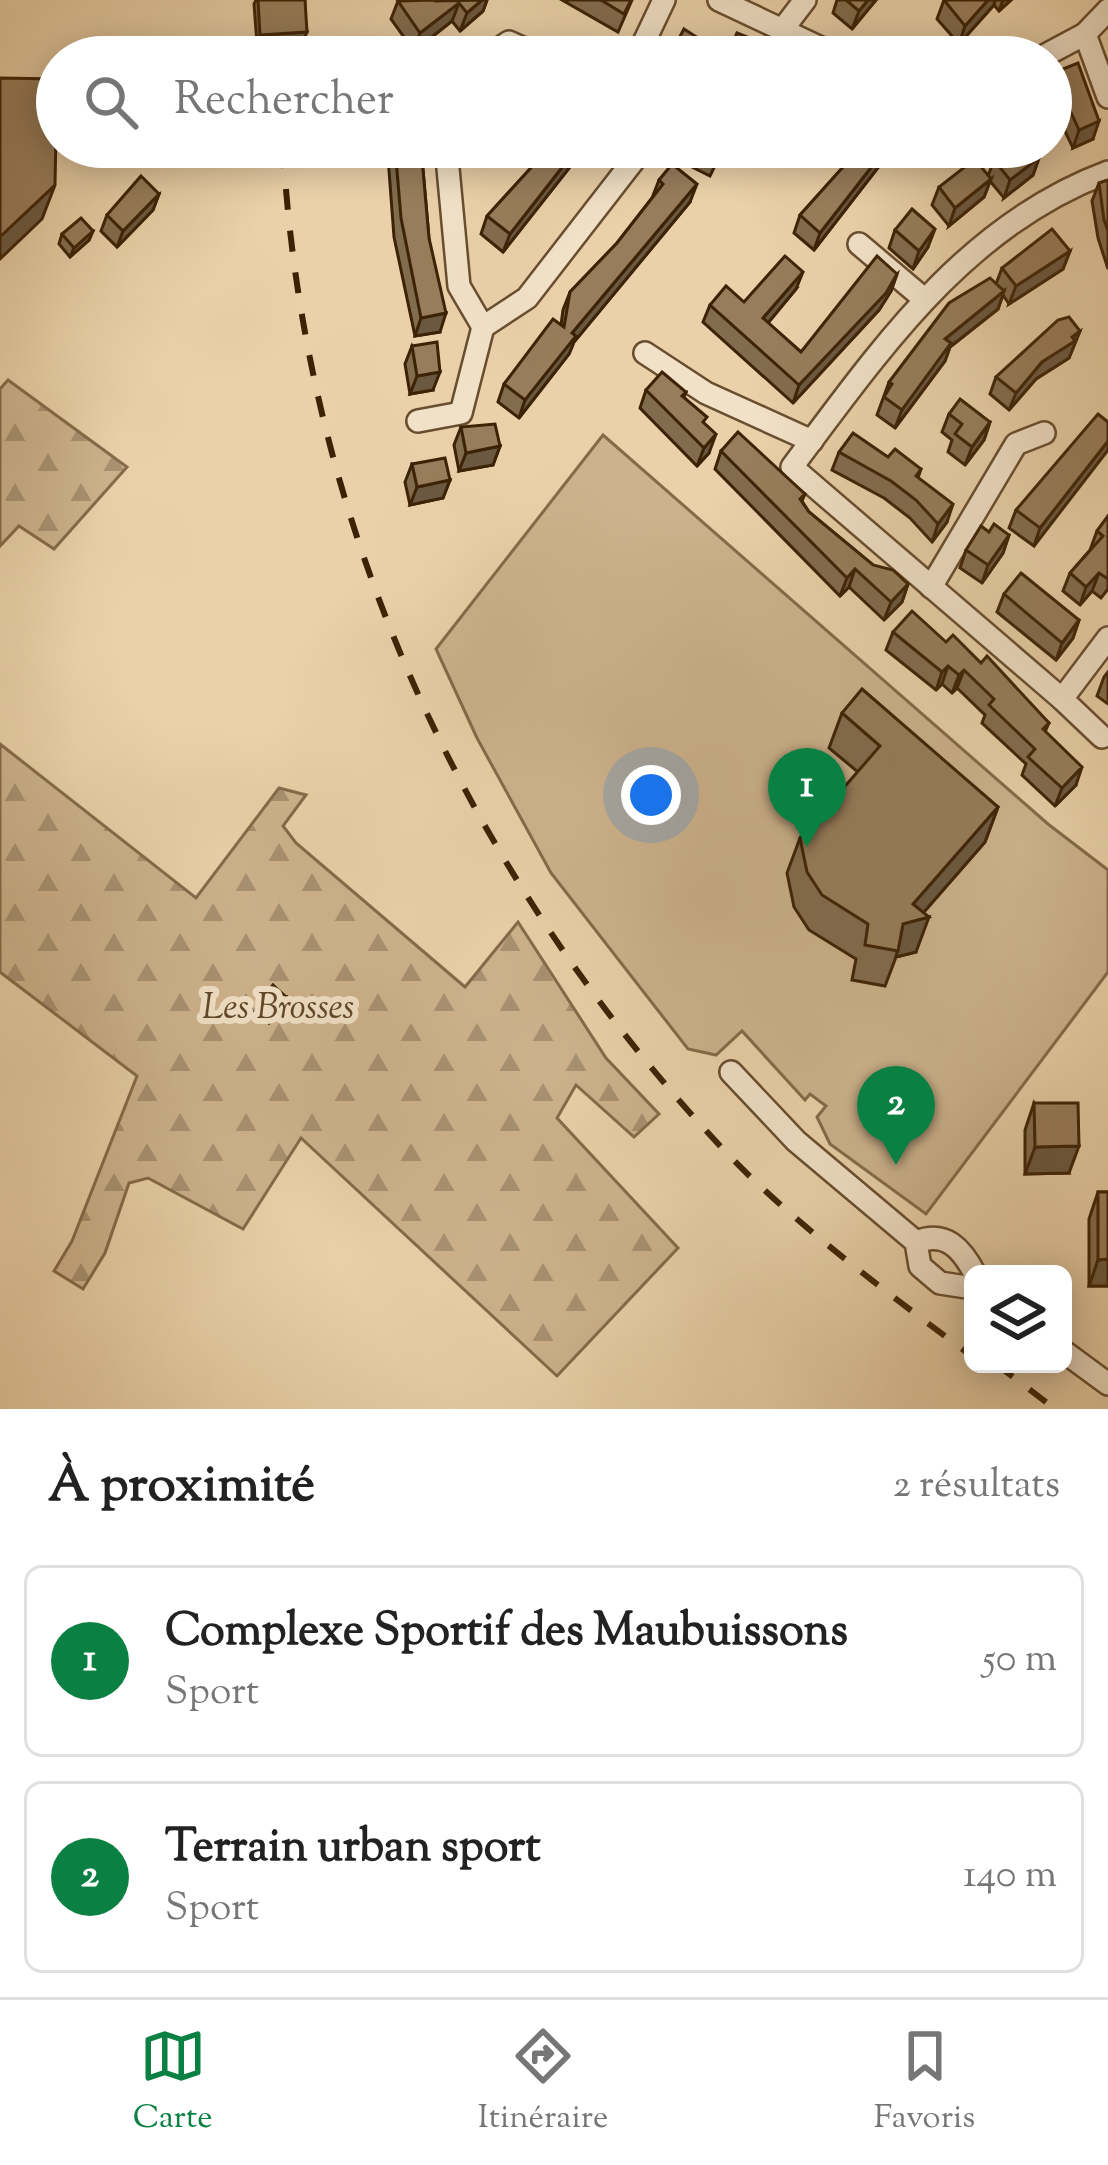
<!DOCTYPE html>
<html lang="fr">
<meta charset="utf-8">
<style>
:root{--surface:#fff;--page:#f2f2f2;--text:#222;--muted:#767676;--line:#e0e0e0;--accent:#0b8043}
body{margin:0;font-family:"Sorts Mill Goudy",serif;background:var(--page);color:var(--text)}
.controls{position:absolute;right:36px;bottom:36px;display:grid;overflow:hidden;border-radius:18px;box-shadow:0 6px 30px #0003}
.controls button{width:108px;height:108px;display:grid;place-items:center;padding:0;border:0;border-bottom:3px solid var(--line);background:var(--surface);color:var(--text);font:60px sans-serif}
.you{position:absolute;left:651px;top:795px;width:42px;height:42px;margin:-30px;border:9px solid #fff;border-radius:50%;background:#1a73e8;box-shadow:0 0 0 18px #1a73e833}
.badge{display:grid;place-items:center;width:78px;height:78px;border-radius:50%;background:var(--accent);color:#fff;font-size:39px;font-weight:700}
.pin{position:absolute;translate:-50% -99px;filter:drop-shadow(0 3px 6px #0008)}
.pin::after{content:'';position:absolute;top:63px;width:42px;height:36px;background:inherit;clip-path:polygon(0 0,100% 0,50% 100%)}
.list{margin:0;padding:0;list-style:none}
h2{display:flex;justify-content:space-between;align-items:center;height:156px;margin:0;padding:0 48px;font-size:51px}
h2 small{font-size:39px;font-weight:400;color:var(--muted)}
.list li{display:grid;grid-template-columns:78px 1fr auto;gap:36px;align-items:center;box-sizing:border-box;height:192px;margin:0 24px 24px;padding:0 24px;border:3px solid var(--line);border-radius:18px}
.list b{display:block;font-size:45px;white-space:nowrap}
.list p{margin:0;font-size:39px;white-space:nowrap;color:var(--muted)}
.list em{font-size:39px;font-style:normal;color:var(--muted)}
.icon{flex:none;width:66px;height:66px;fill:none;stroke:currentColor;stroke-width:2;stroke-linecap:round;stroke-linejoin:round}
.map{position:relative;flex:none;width:1108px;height:1409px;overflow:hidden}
.search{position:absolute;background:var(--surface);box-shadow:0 6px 30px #0003;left:36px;right:36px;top:36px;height:132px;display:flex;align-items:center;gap:30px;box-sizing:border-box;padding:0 42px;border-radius:66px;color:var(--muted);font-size:45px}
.sheet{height:588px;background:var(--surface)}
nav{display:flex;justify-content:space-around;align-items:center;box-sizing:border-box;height:168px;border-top:3px solid var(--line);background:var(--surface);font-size:33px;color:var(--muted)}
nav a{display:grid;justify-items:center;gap:6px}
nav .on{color:var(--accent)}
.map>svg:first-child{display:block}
.green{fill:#cdb38d;stroke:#856b4a;stroke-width:3}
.forest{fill:url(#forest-firs);stroke:#856b4a;stroke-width:3}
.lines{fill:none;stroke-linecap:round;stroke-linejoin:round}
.minor-casing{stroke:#684e2f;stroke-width:26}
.minor{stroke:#f1e1c7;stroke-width:21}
.rail{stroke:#3d2306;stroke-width:6;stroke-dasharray:21 21;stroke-linecap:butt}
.wall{fill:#826c4e;stroke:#3d2306;stroke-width:3}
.shaded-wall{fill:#6a5840;stroke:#3d2306;stroke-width:3}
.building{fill:#977d5b;stroke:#3d2306;stroke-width:3}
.labels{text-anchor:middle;stroke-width:12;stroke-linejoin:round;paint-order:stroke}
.park-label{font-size:36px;font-style:italic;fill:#614728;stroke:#f1e1c7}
</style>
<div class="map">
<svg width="1108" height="1409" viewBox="0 0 1108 1409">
<defs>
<pattern id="forest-firs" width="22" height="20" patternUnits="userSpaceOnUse" patternTransform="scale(3)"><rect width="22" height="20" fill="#cdb38d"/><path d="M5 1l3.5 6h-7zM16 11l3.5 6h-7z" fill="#a89171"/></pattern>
</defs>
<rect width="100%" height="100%" fill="#ead1a9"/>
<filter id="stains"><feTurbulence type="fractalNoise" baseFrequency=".00167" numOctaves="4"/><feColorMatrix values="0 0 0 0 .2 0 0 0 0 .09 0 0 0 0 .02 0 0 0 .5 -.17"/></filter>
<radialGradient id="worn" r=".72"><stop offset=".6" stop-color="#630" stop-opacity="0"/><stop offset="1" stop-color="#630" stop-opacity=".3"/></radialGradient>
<path class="green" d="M603,435L1048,824L1108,870V972L926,1214L830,1144L817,1117L826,1106L810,1094L805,1100L742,1031L716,1055L688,1049L551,873L477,738L436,649Z"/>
<g class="forest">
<path d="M8,380L127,467L54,549L19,526L0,546V389Z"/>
<path d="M0,744L196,898L279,788L306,795L283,826L296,843L465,987L518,922L606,1058L659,1114L634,1137L576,1085L557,1118L678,1248L557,1376L301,1138L243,1229L148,1178L129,1183L105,1253L83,1289L54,1271L72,1241L137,1076L0,972Z"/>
</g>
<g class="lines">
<g class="minor-casing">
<g id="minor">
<path d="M719,0L840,57"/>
<path d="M783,29L805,0"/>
<path d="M1085,34L1108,97"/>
<path d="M487,57L509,42L542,57"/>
<path d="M637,57L664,0"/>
<path d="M1042,57L1085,34L1108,10"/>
<path d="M446,147L459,286L483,327L527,298L644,147"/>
<path d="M1108,172C965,225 880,350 792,467L1062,699L1108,638"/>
<path d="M859,244L923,298"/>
<path d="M645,353L706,393L812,441"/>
<path d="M418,421L461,413L483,327"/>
<path d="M931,587L1016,444L1044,433"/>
<path d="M1062,699L1102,737"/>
<path d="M731,1072L796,1141L916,1242L920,1266L940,1283L973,1288"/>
<path d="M916,1242C946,1230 962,1249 975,1274"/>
<path d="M1063,1351L1108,1384"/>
</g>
</g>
<use href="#minor" class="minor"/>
<g class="rail">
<path d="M274,0L278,57"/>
<path d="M283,147C304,523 466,874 722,1148C790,1221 893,1297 973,1357"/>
<path d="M996,1364L1055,1409"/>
</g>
</g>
<g class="wall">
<path d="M256,0H305L303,41L257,44L254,4Z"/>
<path d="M487,0L483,11L460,31L452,21L414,51L391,19L398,1Z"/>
<path d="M562,0H632L618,32Z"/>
<path d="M837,0H876L852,29L833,13Z"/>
<path d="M944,0H1011L999,11L994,5L959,44L937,19Z"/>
<path d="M366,40L395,57H360Z"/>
<path d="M1053,73L1093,139L1073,148L1051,102V78Z"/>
<path d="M391,147H421L429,238L440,332L415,336L394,237L388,157Z"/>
<path d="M550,147H597L583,163L577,158L503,252L481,234L487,216Z"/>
<path d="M691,147H724L710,176L686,164Z"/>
<path d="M857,147H894L814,250L794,233L800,215L855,154Z"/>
<path d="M1039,158L1033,175L1004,198L990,181L984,197L949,226L932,205L939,187L988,176L994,160Z"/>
<path d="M659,180L690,202L574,342L569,354L519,418L498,402L504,384L561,325L563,310L570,292L617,243L652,198Z"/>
<path d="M1108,180V269L1098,238L1092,201L1099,183Z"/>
<path d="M159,194L153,210L117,247L101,231L107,215Z"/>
<path d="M895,230L928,247L913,269L889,248Z"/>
<path d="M93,231L89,240L70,257L59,244L62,234Z"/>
<path d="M1070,251L1063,269L1009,304L1003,295L998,309L950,347L945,361L895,428L877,415L889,382L996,284L1002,268Z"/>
<path d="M897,274L891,291L879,310L793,403L703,322L710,305L744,302L796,289L768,323L801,352Z"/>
<path d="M1080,331L1069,358L1036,379L1009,410L990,394L996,377Z"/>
<path d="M412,346L433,390L410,394L405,364Z"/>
<path d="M646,390L686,392L684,397L704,424L709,453L697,466L640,408Z"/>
<path d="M949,414L990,422L984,440L965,465L948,452L952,440L942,432Z"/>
<path d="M1108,422L1034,546L1009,528L1016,510Z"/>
<path d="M461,427L500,446L493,465L459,471L454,445Z"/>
<path d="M721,451L805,494L802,501L809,512L873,565L908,584L902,602L884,620L849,587L840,596L715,469Z"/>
<path d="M839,452L888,457L921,469L918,478L947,522L932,542L910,518L884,498L832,470Z"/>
<path d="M412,464L450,480L443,498L410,505L405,482Z"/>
<path d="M1108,516V589L1101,598L1092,591L1080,605L1063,591L1070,573L1090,550L1097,531Z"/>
<path d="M989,532L1009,535L1003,553L982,583L960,568L966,550Z"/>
<path d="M1004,594L1079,620L1073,638L1056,660L997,612Z"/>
<path d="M893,632L946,642L981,663L1049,723L1045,732L1076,785L1055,806L1022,775L1026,764L982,723L985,715L957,688L952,693L942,684L936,690L886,650Z"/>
<path d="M1108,672V704L1097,696L1104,677Z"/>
<path d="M842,713L998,807L985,842L923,913L916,952L896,957L885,986L852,980L856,959L809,930L794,907L787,873L800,838L858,772L829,748Z"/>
<path d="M286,997L283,1006L269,1023L255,1011L259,1002Z"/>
<path d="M1034,1103L1069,1173L1025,1174V1130Z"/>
<path d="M1098,1192H1108V1286H1089V1219Z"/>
</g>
<g class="shaded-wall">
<path d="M482,0H487L483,11L460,31L467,13Z"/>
<path d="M868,0H876L852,29L859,11Z"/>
<path d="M988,0H995L994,5L959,44L965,26Z"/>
<path d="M1003,0H1011L999,11Z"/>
<path d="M459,3L452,21L414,51L420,33Z"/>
<path d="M307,32L303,41L257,44L260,35Z"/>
<path d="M1099,121L1093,139L1073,148L1079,130Z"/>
<path d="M578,147H581L577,158L503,252L510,234Z"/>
<path d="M589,147H597L583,163Z"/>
<path d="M887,147H894L814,250L820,233Z"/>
<path d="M1039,158L1033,175L1004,198L1010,180Z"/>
<path d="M991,179L984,197L949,226L955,208Z"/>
<path d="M697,184L690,202L574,342L569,354L519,418L525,400L572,333Z"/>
<path d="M55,185L42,219L0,259V235Z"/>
<path d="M159,194L153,210L117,247L123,231Z"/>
<path d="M935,229L928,247L913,269L919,251Z"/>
<path d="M93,231L89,240L70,257L74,248Z"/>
<path d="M1070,251L1063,269L1009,304L1016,286Z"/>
<path d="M803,272L796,289L757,336L763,318Z"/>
<path d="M897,274L891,291L879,310L793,403L799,385Z"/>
<path d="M1004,291L998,309L950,347L945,361L895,428L902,410L945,339Z"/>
<path d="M446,313L440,332L415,336L421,318Z"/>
<path d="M1080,331L1069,358L1036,379L1009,410L1016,393L1042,362Z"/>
<path d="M440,372L433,390L410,394L417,376Z"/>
<path d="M990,422L984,440L965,465L972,447Z"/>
<path d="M716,434L709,453L697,466L704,448Z"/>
<path d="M1108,441V450L1034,546L1040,528Z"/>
<path d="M500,446L493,465L459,471L466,453Z"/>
<path d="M450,480L443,498L410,505L417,487Z"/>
<path d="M953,504L947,522L932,542L938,524Z"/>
<path d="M1009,535L1003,553L982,583L988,565Z"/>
<path d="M855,569L849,587L840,596L847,578Z"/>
<path d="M1099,573L1092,591L1080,605L1086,587Z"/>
<path d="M908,584L902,602L884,620L891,602Z"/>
<path d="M1079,620L1073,638L1056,660L1062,643Z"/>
<path d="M948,666L942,684L936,690L942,672Z"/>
<path d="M964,670L957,688L952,693L959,675Z"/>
<path d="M1082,767L1076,785L1055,806L1062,788Z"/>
<path d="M998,807L985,842L917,920L929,917L916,952L896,957L903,924L913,904Z"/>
<path d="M286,997L283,1006L269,1023L273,1014Z"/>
<path d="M1079,1146L1069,1173L1025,1174L1035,1147Z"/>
<path d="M1108,1259V1286H1089L1098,1260Z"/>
</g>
<g class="building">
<path d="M258,0H305L307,32L260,35Z"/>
<path d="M434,0L435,1L482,0L467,13L459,3L420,33L398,1Z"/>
<path d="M601,0H631L624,14Z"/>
<path d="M846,0H868L859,11Z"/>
<path d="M944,0H988L965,26Z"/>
<path d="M684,29L709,45L704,57H679L671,53Z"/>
<path d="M737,33L796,57H734L727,54Z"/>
<path d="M392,39L395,57H369L366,40Z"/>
<path d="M1078,63L1099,121L1079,130L1053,73Z"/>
<path d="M0,78L57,79L55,185L2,235H0Z"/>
<path d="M395,147H421L429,238L446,313L421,318L401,218Z"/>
<path d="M550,147H578L510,234L487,216Z"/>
<path d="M695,147H722L717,158Z"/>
<path d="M861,147H887L820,233L800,215Z"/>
<path d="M1011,147H1031L1039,158L1010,180L994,160Z"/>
<path d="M975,159L991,179L955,208L939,187Z"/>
<path d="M672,164L697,184L572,333L576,336L525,400L504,384L553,319L564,327L570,292L617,243L663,184L659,180Z"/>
<path d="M141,176L159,194L123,231L107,215Z"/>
<path d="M1108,180V231L1104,220L1099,183Z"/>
<path d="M912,209L935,229L919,251L895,230Z"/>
<path d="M81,218L93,231L74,248L62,234Z"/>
<path d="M1052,229L1070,251L1016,286L1002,268Z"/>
<path d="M785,256L803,272L763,318L801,352L877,256L897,274L886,293L799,385L710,305L726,286L744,302Z"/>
<path d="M990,278L1004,291L945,339L951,343L902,410L884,397L892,384L889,382L949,303Z"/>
<path d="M1069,317L1080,331L1072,337L1075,341L1042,362L1016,393L996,377L1058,320Z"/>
<path d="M437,342L440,372L417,376L412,346Z"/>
<path d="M662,372L686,392L682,396L707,417L703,422L716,434L704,448L646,390Z"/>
<path d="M960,399L990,422L972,447L955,434L962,424L949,414Z"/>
<path d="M1098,414L1108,422V441L1040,528L1016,510Z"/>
<path d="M495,424L500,446L466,453L461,427Z"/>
<path d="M738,432L805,494L800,499L809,512L873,565L893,570L908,584L891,602L855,569L847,578L721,451Z"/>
<path d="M853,433L888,457L895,449L921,469L916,476L953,504L938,524L916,500L891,481L839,452Z"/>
<path d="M445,458L450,480L417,487L412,464Z"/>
<path d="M1108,516V579L1099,573L1086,587L1070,573L1103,536L1097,531Z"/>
<path d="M994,524L1009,535L988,565L966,550L981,526L989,532Z"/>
<path d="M1021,573L1079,620L1062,643L1004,594Z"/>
<path d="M912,611L946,642L953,635L981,663L987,656L1049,723L1043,729L1082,767L1062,788L1028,757L1035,749L989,705L994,699L964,670L959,675L948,666L942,672L893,632Z"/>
<path d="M862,689L998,807L913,904L929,917L903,924L898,951L865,945L868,924L822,895L807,872L800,838L880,746L842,713Z"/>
<path d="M273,985L286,997L273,1014L259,1002Z"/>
<path d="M1034,1103H1078L1079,1146L1035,1147Z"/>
<path d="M1098,1192H1108V1259L1098,1260Z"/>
</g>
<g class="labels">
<g class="park-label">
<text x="278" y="1018">Les Brosses</text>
</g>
</g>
<rect width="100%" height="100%" filter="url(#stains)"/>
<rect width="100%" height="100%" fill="url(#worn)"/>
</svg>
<div class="controls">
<button><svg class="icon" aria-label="layers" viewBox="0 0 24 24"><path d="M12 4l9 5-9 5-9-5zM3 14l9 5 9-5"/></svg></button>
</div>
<div class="you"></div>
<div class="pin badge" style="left:807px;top:847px">1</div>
<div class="pin badge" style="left:896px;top:1165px">2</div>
<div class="search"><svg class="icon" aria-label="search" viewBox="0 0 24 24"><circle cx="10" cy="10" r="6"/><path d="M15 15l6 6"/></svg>Rechercher</div>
</div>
<section class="sheet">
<h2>À proximité<small>2 résultats</small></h2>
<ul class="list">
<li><span class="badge">1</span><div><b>Complexe Sportif des Maubuissons</b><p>Sport</p></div><em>50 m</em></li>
<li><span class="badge">2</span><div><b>Terrain urban sport</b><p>Sport</p></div><em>140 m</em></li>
</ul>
</section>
<nav>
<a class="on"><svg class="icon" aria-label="map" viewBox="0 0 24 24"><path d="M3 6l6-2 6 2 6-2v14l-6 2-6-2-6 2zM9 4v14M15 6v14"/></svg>Carte</a>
<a><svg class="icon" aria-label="directions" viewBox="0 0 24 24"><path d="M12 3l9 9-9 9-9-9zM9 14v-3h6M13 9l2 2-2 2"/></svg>Itinéraire</a>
<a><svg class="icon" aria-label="saved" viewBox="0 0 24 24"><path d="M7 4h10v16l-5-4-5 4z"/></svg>Favoris</a>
</nav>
